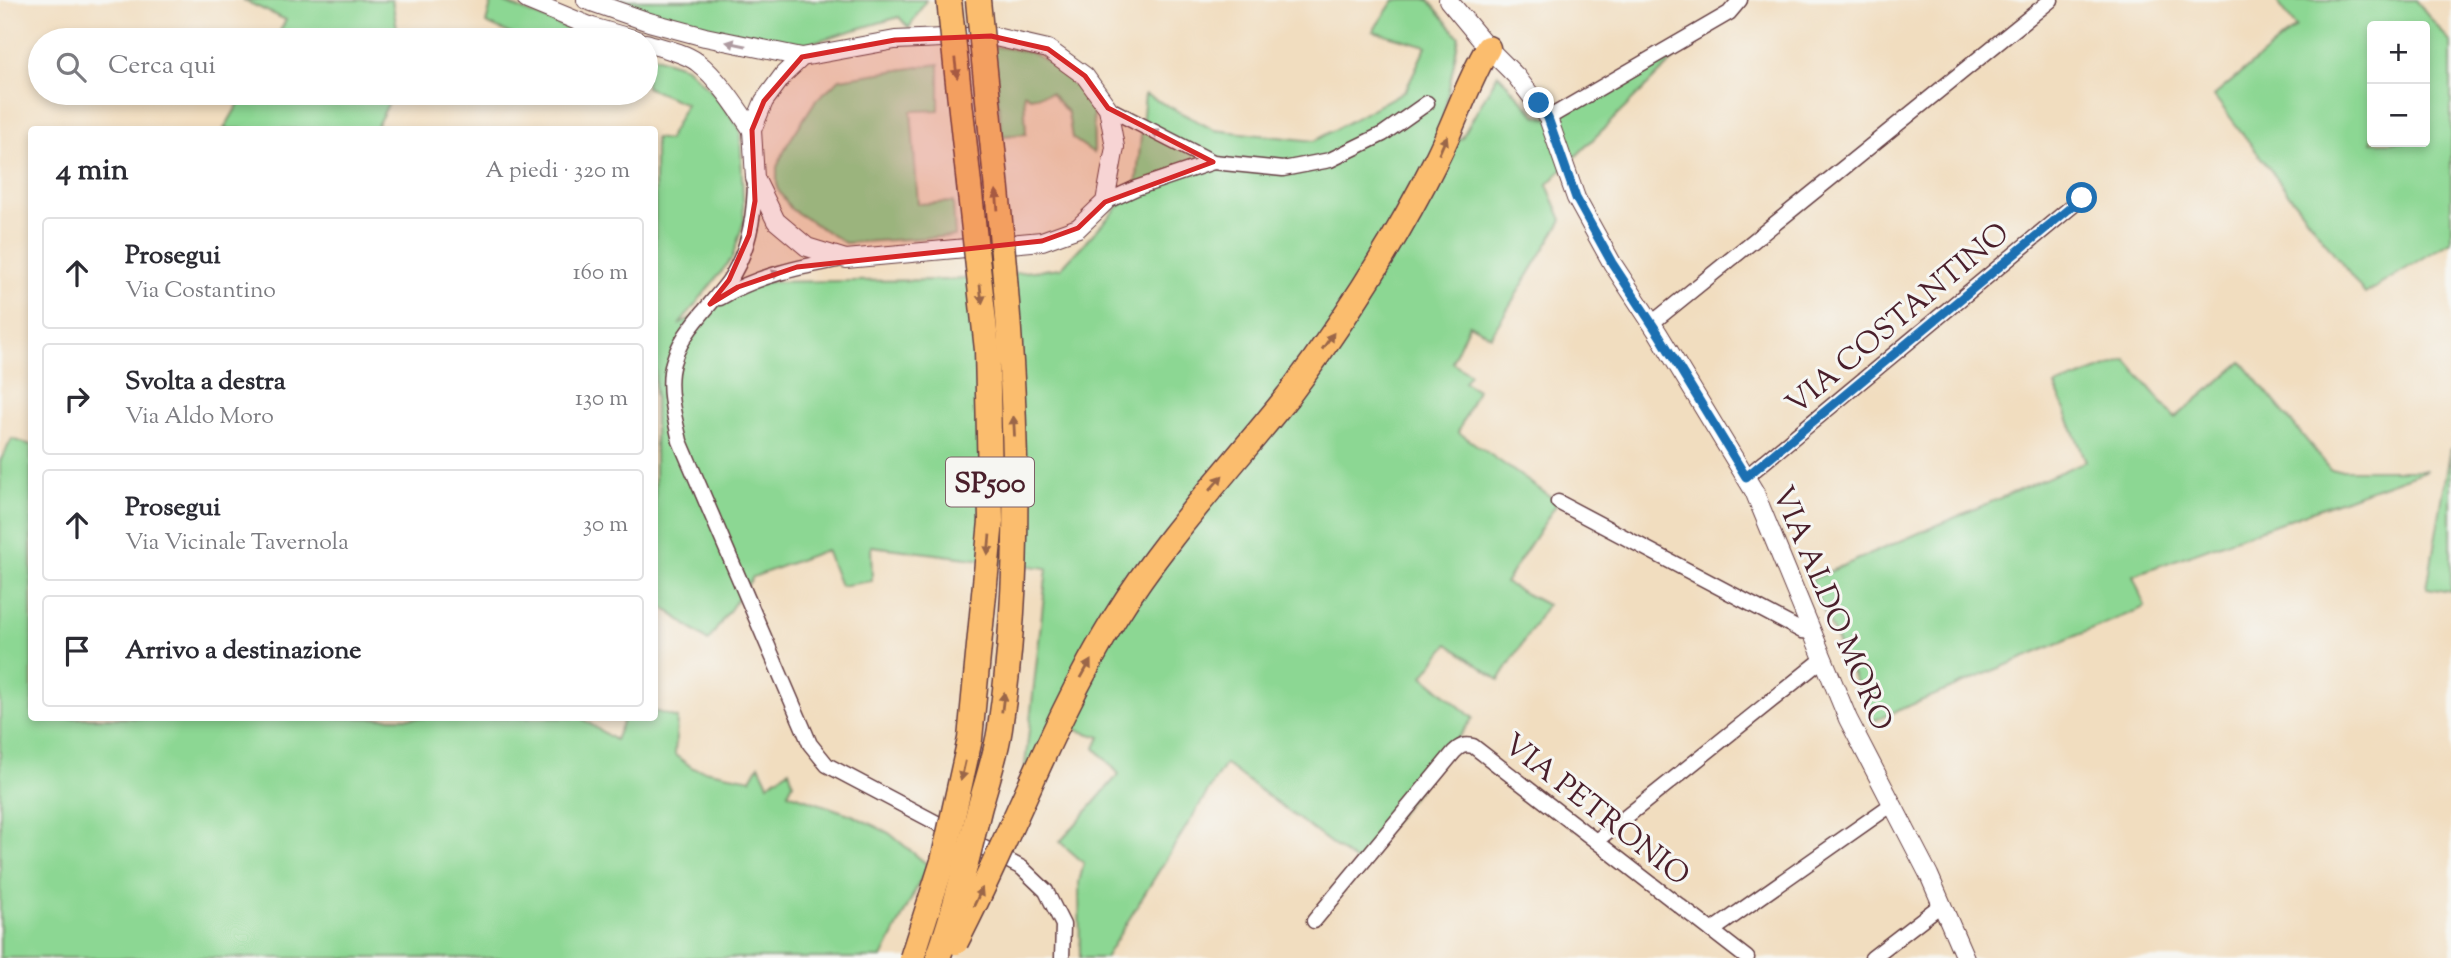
<!DOCTYPE html>
<html lang="it">
<meta charset="utf-8">
<style>
:root{--surface:#fff;--page:#f7f7f7;--text:#2b2b33;--muted:#7c7c81;--line:#e1e1e2}
body{margin:0;font-family:"Sorts Mill Goudy",serif;background:var(--page);color:var(--text)}
.controls{position:absolute;right:21px;top:21px;display:grid;overflow:hidden;border-radius:7px;box-shadow:0 4px 10px #0003}
.controls button{width:63px;height:63px;display:grid;place-items:center;padding:0;border:0;border-bottom:2px solid var(--line);background:var(--surface);color:var(--text);font:35px sans-serif}
.stop{position:absolute;width:21px;height:21px;margin:-16px;border:5px solid #1f6fb2;border-radius:50%;background:#fff}
.stop.end{background:#1f6fb2;border-color:#fff;box-shadow:0 2px 7px #0008}
.list{margin:0;padding:0;list-style:none}
h2{display:flex;justify-content:space-between;align-items:center;height:91px;margin:0;padding:0 28px;font-size:30px}
h2 small{font-size:23px;font-weight:400;color:var(--muted)}
.list li{display:grid;grid-template-columns:46px 1fr auto;gap:21px;align-items:center;box-sizing:border-box;height:112px;margin:0 14px 14px;padding:0 14px;border:2px solid var(--line);border-radius:7px}
.list b{display:block;font-size:26px;white-space:nowrap}
.list p{margin:0;font-size:23px;white-space:nowrap;color:var(--muted)}
.list em{font-size:23px;font-style:normal;color:var(--muted)}
.icon{flex:none;width:38px;height:38px;fill:none;stroke:currentColor;stroke-width:2;stroke-linecap:round;stroke-linejoin:round}
.map{position:relative;flex:none;width:2451px;height:958px;overflow:hidden}
.search{position:absolute;background:var(--surface);box-shadow:0 4px 10px #0003;left:28px;top:28px;width:630px;height:77px;display:flex;align-items:center;gap:18px;box-sizing:border-box;padding:0 24px;border-radius:38px;color:var(--muted);font-size:26px}
.panel{position:absolute;background:var(--surface);box-shadow:0 4px 10px #0003;left:28px;top:126px;width:630px;height:595px;border-radius:7px}
.map>svg:first-child{display:block}
.green{fill:#8cd793;stroke:#6b7b5f;stroke-width:2;fill-rule:evenodd}
.lines{fill:none;stroke-linecap:round;stroke-linejoin:round}
.minor-casing{stroke:#633c41;stroke-width:17}
.tertiary-casing{stroke:#633c41;stroke-width:20}
.trunk-casing{stroke:#633c41;stroke-width:27}
.minor{stroke:#fff;stroke-width:14}
.tertiary{stroke:#fff;stroke-width:18}
.trunk{stroke:#fbbd6e;stroke-width:24}
.trunk-bridge-casing{stroke:#633c41;stroke-width:27;stroke-linecap:butt}
.trunk-bridge{stroke:#fbbd6e;stroke-width:24}
.oneway{fill:#ae9aa0}
.oneway2{fill:#9a6649}
.route{stroke:#1f6fb2;stroke-width:9}
.marked{fill:#d62828;fill-opacity:0.2;stroke:#d62828;stroke-width:5;stroke-linejoin:round}
.labels{text-anchor:middle;stroke-width:6;stroke-linejoin:round;paint-order:stroke}
.shield{fill:#f6f6f2;stroke:#7e6067;stroke-width:2}
.shield-label{font-size:28px;font-weight:bold;fill:#4a1f2b}
.street-label{font-size:30px;fill:#4a1f2b;stroke:#f6f6f2}
</style>
<div class="map">
<svg width="2451" height="958" viewBox="0 0 2451 958">
<rect width="100%" height="100%" fill="#f6f6f2"/>
<filter id="ink" filterUnits="userSpaceOnUse"><feTurbulence type="fractalNoise" baseFrequency=".0143" numOctaves="2"/><feDisplacementMap in="SourceGraphic" scale="14" xChannelSelector="R" yChannelSelector="G"/><feConvolveMatrix kernelMatrix="1 2 1 2 8 2 1 2 1" color-interpolation-filters="sRGB"/></filter>
<filter id="wash" filterUnits="userSpaceOnUse"><feTurbulence type="fractalNoise" baseFrequency=".00686" numOctaves="4" result="noise"/><feDisplacementMap in="SourceGraphic" scale="28" xChannelSelector="R" yChannelSelector="G"/><feGaussianBlur stdDeviation="1.57" result="paint"/><feColorMatrix in="noise" values="0 0 0 0 0 0 0 0 0 0 0 0 0 0 0 0 0 1.4 0 .05"/><feComposite in="paint" operator="in"/></filter>
<g filter="url(#wash)">
<rect width="100%" height="100%" fill="#f1ddbf"/>
<g class="green">
<path d="M243,0H392L399,40H275L286,20Z"/>
<path d="M492,0H498L596,40H524L486,23Z"/>
<path d="M608,0H926L909,28L899,17L803,45L740,38L633,11Z"/>
<path d="M1394,0H1429L1459,37L1440,133L1461,139L1498,74L1536,115L1548,118L1688,45L1547,185L1562,220L1491,336L1469,324L1452,362L1470,374L1464,382L1477,390L1458,432L1558,502L1505,583L1547,605L1499,680L1448,644L1423,676L1473,718L1360,865L1225,764L1105,958H1080L1079,882L1084,863L1060,842L1119,774L1095,748L1100,737L1073,729L1024,775L1047,568L871,546L872,581L840,586L826,550L753,577L708,641L655,601V138L668,140L686,104L646,87V54L686,67L717,97L740,129L744,221L732,258L679,325L750,282L952,280L1061,268L1136,188L1145,94L1214,130L1314,141L1406,90L1426,46L1373,31Z"/>
<path d="M2276,0H2416L2451,43V241L2365,294L2214,96L2296,27ZM2372,26H2425V142H2372Z"/>
<path d="M992,46L1030,52L1069,74L1093,108L1094,153L1072,138L1068,113L1051,93L1030,97L1024,93L1026,134L1002,136Z"/>
<path d="M939,64V110L911,111L918,204L953,202L955,236L845,243L791,209L777,188V167L787,145L816,100L840,79Z"/>
<path d="M245,93H394L375,129H224Z"/>
<path d="M2126,360L2175,418L2242,362L2331,470H2427L2133,575L2145,607L1873,721L1810,580L2086,461L2055,386Z"/>
<path d="M12,439L31,445L32,718H581L615,740L624,718H654L655,711L677,718L675,755L693,768L751,779L759,765L768,784L789,770L793,783L788,793L852,815L889,833L928,865L882,958H0V461Z"/>
<path d="M2451,447V592L2427,588Z"/>
</g>
</g>
<g filter="url(#ink)">
<g class="lines">
<g class="minor-casing">
<g id="minor">
<path d="M1108,108L1213,162L1283,169L1330,160L1383,134L1427,103"/>
<path d="M1548,118L1729,13L1740,0"/>
<path d="M755,179C755,215 749,252 728,282C708,309 676,336 671,372C668,396 675,418 680,441L810,744L827,765L1022,868L1046,891L1063,925L1062,958"/>
<path d="M1105,202L1136,188L1213,162"/>
<path d="M720,298C759,275 799,267 843,259"/>
<path d="M1652,323L2051,0"/>
<path d="M1746,477L2082,198"/>
<path d="M1558,502L1802,631L1812,632"/>
<path d="M1596,841L1823,659"/>
<path d="M1314,921L1454,752C1460,746 1464,744 1473,746L1747,958"/>
<path d="M1712,931L1891,805"/>
<path d="M1872,958L1942,904"/>
</g>
</g>
<g class="tertiary-casing">
<g id="tertiary">
<path d="M527,0L592,27L637,40"/>
<path d="M586,0L649,22L705,37L802,57L895,40L991,36L1048,49L1085,76L1108,108L1115,147L1105,202L1078,228L1042,241L846,259L807,247L776,221L755,178L752,130L764,101L784,74L802,57"/>
<path d="M1448,0L1488,48L1516,76L1548,118L1576,198L1612,263L1658,333L1754,491L1848,719L1929,875L1965,958"/>
<path d="M646,43C662,48 683,52 697,62C717,77 738,109 752,130"/>
</g>
</g>
<g class="trunk-casing">
<path id="trunk" d="M1288,396C1344,321 1394,244 1436,160C1455,123 1467,83 1488,48"/>
</g>
<use href="#minor" class="minor"/>
<use href="#tertiary" class="tertiary"/>
<use href="#trunk" class="trunk"/>
<g class="trunk-bridge-casing">
<g id="trunk-bridge">
<path d="M956,942C1012,835 1052,721 1115,618C1164,538 1229,470 1288,396"/>
<path d="M912,958L943,861L970,739L991,521L987,350L949,0"/>
<path d="M938,958C955,910 967,860 979,810C986,783 996,756 1000,728C1036,486 1001,241 978,0"/>
</g>
</g>
<use href="#trunk-bridge" class="trunk-bridge"/>
</g>
<defs><path id="oneway-solid" d="M-6-.8H1V-3.2L6.5 0L1 3.2V.8H-6Z" transform="scale(1.75)"/></defs>
<g class="oneway">
<use href="#oneway-solid" transform="translate(736 44) rotate(-168)"/>
<use href="#oneway-solid" transform="translate(1160 135) rotate(-153)"/>
<use href="#oneway-solid" transform="translate(771 275) rotate(-18)"/>
</g>
<g class="oneway2">
<use href="#oneway-solid" transform="translate(956 68) rotate(83)"/>
<use href="#oneway-solid" transform="translate(1443 145) rotate(-66)"/>
<use href="#oneway-solid" transform="translate(997 200) rotate(-95)"/>
<use href="#oneway-solid" transform="translate(981 294) rotate(84)"/>
<use href="#oneway-solid" transform="translate(1328 341) rotate(-55)"/>
<use href="#oneway-solid" transform="translate(1014 426) rotate(-93)"/>
<use href="#oneway-solid" transform="translate(1216 483) rotate(-49)"/>
<use href="#oneway-solid" transform="translate(989 545) rotate(95)"/>
<use href="#oneway-solid" transform="translate(1086 669) rotate(-61)"/>
<use href="#oneway-solid" transform="translate(1003 702) rotate(-83)"/>
<use href="#oneway-solid" transform="translate(963 771) rotate(103)"/>
<use href="#oneway-solid" transform="translate(978 897) rotate(-65)"/>
</g>
</g>
<g class="lines" filter="url(#ink)">
<path class="route" d="M1539,103L1548,118L1576,198L1612,263L1658,333L1746,477L2082,198"/>
</g>
<path class="marked" d="M991,36L1048,49L1085,76L1108,108L1213,162L1105,202L1078,228L1042,241L797,267L738,287L710,304L729,280L749,235L755,201L752,130L764,101L802,57L895,40Z"/>
<g class="labels">
<rect class="shield" x="946" y="457.5" width="88" height="49" rx="5"/>
<g class="shield-label">
<text x="990" y="492">SP500</text>
</g>
<g class="street-label">
<text transform="translate(1897 318) rotate(-40)" y="10">VIA COSTANTINO</text>
<text transform="translate(1833 608) rotate(67)" y="10">VIA ALDO MORO</text>
<text transform="translate(1597 809) rotate(38)" y="10">VIA PETRONIO</text>
</g>
</g>
</svg>
<div class="controls">
<button>+</button>
<button>−</button>
</div>
<div class="stop" style="left:2082px;top:198px"></div>
<div class="stop end" style="left:1539px;top:103px"></div>
<div class="search"><svg class="icon" aria-label="search" viewBox="0 0 24 24"><circle cx="10" cy="10" r="6"/><path d="M15 15l6 6"/></svg>Cerca qui</div>
<section class="panel">
<h2>4 min<small>A piedi · 320 m</small></h2>
<ul class="list">
<li><svg class="icon" aria-label="ahead" viewBox="0 0 24 24"><path d="M12 20V5M6 11l6-6 6 6"/></svg><div><b>Prosegui</b><p>Via Costantino</p></div><em>160 m</em></li>
<li><svg class="icon" aria-label="right" viewBox="0 0 24 24"><path d="M7 20v-9h11M14 6l5 5-5 5"/></svg><div><b>Svolta a destra</b><p>Via Aldo Moro</p></div><em>130 m</em></li>
<li><svg class="icon" aria-label="ahead" viewBox="0 0 24 24"><path d="M12 20V5M6 11l6-6 6 6"/></svg><div><b>Prosegui</b><p>Via Vicinale Tavernola</p></div><em>30 m</em></li>
<li><svg class="icon" aria-label="arrive" viewBox="0 0 24 24"><path d="M6 21V4h12l-3 4 3 4H6"/></svg><div><b>Arrivo a destinazione</b></div></li>
</ul>
</section>
</div>
